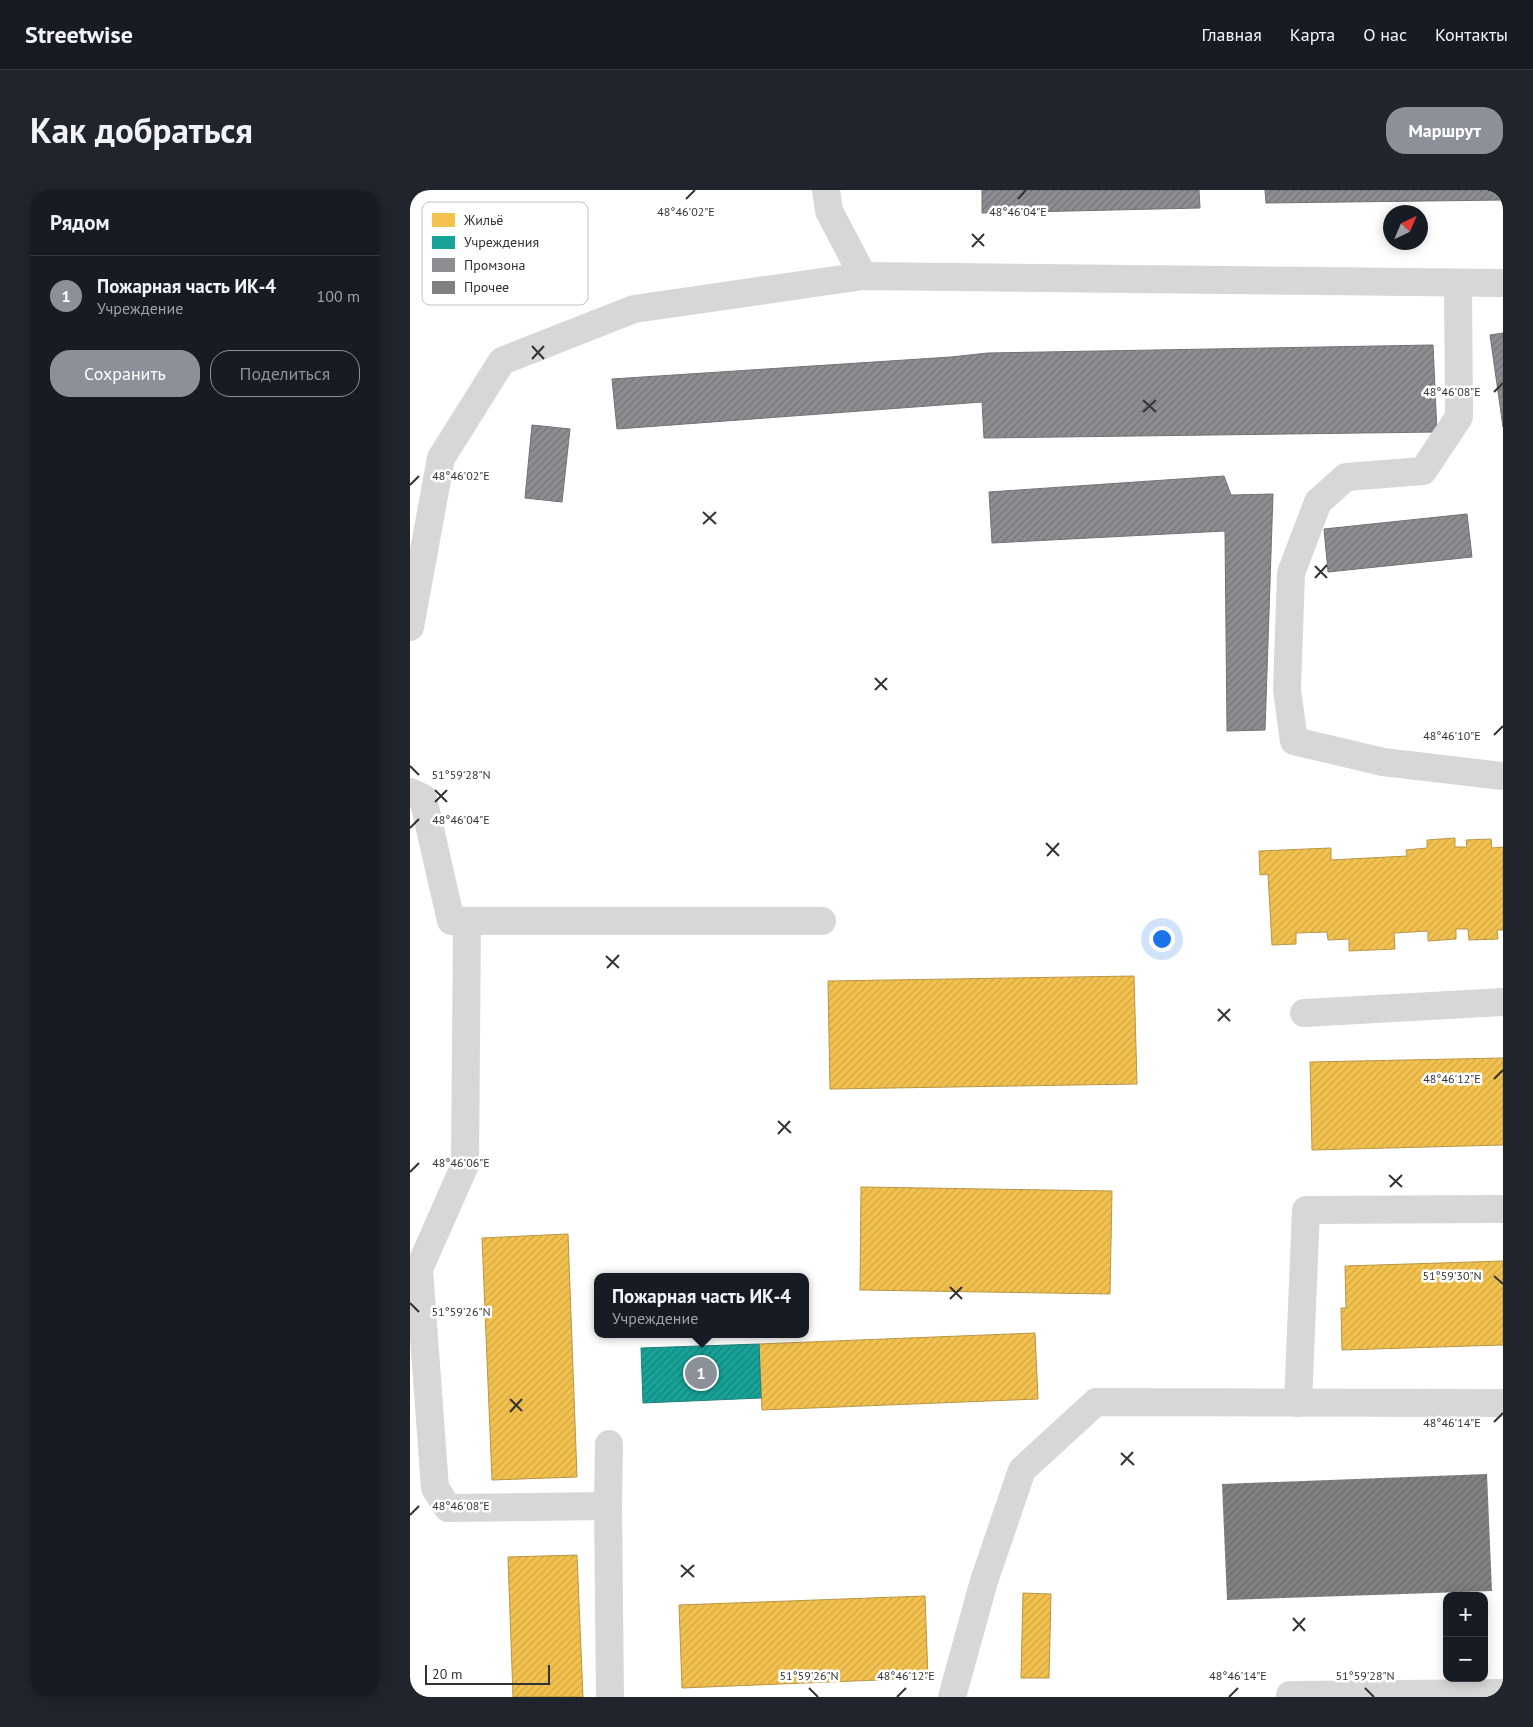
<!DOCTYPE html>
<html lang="ru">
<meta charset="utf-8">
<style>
:root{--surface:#171b24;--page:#20242c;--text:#f1f3f6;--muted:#9ea1a6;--line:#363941;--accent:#8c9099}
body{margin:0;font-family:"PT Sans",sans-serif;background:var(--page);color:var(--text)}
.controls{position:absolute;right:15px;bottom:15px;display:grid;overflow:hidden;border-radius:10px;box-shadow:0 2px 12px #0003}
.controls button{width:45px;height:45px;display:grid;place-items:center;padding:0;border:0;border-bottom:1px solid var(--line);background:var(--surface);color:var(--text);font:25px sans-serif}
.compass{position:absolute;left:973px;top:15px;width:45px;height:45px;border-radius:50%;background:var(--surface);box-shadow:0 2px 12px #0003;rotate:44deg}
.scale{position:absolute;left:15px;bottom:12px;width:125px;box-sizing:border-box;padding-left:5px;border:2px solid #333;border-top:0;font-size:14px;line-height:18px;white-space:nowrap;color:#333;-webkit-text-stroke:4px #fff;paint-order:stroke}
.you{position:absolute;left:751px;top:748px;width:18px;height:18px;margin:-12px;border:4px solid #fff;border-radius:50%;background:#1a73e8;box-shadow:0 0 0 8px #1a73e833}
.badge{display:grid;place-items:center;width:32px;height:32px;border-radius:50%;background:var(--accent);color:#fff;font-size:16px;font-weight:700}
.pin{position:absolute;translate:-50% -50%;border:2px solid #fff;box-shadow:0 1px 5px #0006}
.popup{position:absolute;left:184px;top:1083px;width:215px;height:65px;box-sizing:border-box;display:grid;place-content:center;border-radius:10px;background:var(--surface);filter:drop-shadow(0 1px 4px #0005);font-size:16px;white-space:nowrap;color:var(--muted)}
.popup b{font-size:19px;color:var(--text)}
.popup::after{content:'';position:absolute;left:50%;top:100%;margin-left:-10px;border:10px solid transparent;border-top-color:var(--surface)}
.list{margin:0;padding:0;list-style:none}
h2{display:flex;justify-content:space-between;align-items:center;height:65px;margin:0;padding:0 20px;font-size:21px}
h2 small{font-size:16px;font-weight:400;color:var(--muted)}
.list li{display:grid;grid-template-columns:32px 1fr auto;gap:15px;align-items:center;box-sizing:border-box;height:80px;padding:0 20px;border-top:1px solid var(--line)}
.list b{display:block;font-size:19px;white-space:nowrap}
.list p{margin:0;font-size:16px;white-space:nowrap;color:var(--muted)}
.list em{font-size:16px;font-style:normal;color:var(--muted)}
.actions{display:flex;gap:10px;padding:15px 20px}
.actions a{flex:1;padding:11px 0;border:1px solid var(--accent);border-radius:20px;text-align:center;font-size:18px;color:var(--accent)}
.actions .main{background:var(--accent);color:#fff}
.map{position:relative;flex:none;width:1093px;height:1507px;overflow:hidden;border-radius:20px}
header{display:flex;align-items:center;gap:30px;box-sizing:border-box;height:70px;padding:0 25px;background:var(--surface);border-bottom:1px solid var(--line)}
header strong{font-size:24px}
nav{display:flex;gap:28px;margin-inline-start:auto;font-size:18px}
.intro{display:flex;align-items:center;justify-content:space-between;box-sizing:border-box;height:120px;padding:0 30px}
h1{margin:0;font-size:35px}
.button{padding:12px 22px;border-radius:20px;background:var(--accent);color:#fff;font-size:18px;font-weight:700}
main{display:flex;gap:30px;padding:0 30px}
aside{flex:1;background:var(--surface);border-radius:20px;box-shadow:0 2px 12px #0003}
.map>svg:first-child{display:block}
.homes{fill:url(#homes-hatch);stroke:#b99646}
.public{fill:url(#public-hatch);stroke:#1f817a}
.industry{fill:url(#industry-hatch);stroke:#727276}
.building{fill:url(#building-hatch)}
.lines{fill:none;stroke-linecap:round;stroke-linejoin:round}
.minor{stroke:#d7d7d7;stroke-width:28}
.ticks{fill:none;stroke:#333;stroke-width:2}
.key{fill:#fff;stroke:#c2c2c2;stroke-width:1}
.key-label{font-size:14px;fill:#333}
.ticks-label{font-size:12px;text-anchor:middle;fill:#333;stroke:#fff;stroke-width:5;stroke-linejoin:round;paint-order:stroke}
</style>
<header>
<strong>Streetwise</strong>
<nav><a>Главная</a><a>Карта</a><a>О нас</a><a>Контакты</a></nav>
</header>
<div class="intro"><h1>Как добраться</h1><a class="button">Маршрут</a></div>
<main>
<aside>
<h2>Рядом<small></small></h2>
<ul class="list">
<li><span class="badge">1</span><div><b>Пожарная часть ИК-4</b><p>Учреждение</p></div><em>100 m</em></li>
</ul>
<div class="actions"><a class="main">Сохранить</a><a>Поделиться</a></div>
</aside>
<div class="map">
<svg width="1093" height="1507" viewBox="0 0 1093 1507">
<defs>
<pattern id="homes-hatch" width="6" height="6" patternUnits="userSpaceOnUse" patternTransform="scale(1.25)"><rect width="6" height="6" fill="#f2c14e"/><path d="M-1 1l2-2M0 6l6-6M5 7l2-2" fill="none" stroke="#d0a645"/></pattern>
<pattern id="public-hatch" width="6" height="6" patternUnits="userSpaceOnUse" patternTransform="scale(1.25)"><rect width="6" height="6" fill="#17a398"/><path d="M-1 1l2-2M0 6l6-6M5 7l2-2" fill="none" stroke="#15857d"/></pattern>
<pattern id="industry-hatch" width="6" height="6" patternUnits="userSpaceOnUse" patternTransform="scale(1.25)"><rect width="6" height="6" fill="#8d8d92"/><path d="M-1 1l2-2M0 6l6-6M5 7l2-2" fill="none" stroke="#747478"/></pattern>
<pattern id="building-hatch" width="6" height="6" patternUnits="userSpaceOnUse" patternTransform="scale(1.25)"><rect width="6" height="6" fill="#818181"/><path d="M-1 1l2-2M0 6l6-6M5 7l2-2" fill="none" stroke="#6a6a6a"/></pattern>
</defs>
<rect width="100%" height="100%" fill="#fff"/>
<g class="homes">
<path d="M1045,648V657H1057L1056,650L1081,649L1082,658L1093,657V740H1087L1088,749L1059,750L1058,739H1046V749L1018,751V741L984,743L985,759L939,761V749L918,750L917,742L886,743V754L862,755L858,684L850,685L849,661L921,658V670L997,666L996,660L1017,658V650Z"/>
<path d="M724,786L727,894L420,899L418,791Z"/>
<path d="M1093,868V955L902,960L900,872Z"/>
<path d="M451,997L702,1001L700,1104L450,1100Z"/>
<path d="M158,1044L167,1287L82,1290L72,1048Z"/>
<path d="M1093,1071V1155L932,1160L931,1118H936L935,1076Z"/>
<path d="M625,1143L628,1209L352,1220L349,1154Z"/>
<path d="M167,1365L173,1507H103L98,1367Z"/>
<path d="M613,1403L641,1404L639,1488H611Z"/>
<path d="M515,1406L518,1488L272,1498L269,1415Z"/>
</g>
<path class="public" d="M349,1154L351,1208L233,1213L231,1158Z"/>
<g class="industry">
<path d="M572,0H789L790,18L572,23Z"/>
<path d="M855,0H1093V10L856,13Z"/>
<path d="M1093,143V237L1080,145Z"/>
<path d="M1023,155L1027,242L574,248L572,212L207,239L202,189L541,167L578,163Z"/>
<path d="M122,235L160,239L152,312L115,308Z"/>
<path d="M814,286L821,305L863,304L855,540L817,541L815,341L582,353L579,302Z"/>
<path d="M1057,324L1062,367L918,382L914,339Z"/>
</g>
<path class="building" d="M1077,1284L1082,1401L817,1410L812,1294Z"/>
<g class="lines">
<g class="minor">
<path d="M416,0L419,21L453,86"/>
<path d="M1048,93L1049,227L1013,281L936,287L908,312L881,383L877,500L884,551L973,572L1093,586"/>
<path d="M0,437L31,268L92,171L224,119L453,86L1093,93"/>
<path d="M0,602L13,608L41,731H412"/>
<path d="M57,731L55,975L9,1079L25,1298L38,1318L198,1316"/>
<path d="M894,823L1093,812"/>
<path d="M888,1213L896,1020L1093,1019"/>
<path d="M199,1254L198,1316L200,1507"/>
<path d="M880,1505L1093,1503"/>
<path d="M542,1507L574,1391L612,1280L686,1212L1093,1213"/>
</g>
</g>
<path class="ticks" d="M276,9L285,0M608,9L616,0M562,44L574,56M562,57L574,44M122,156L134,169M122,169L134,156M1084,202L1093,193M733,210L746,222M733,222L746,210M0,295L9,286M293,322L306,334M293,334L306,322M905,376L917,388M905,388L917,375M465,488L477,500M465,500L477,488M1084,545L1093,536M0,576L9,585M25,600L37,612M25,612L37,600M0,638L9,629M636,653L649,666M637,666L649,653M196,766L209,778M197,778L209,765M808,819L820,831M808,831L820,819M1084,889L1093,880M368,931L381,943M368,944L380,931M0,982L9,973M979,985L992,997M980,997L992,985M1084,1086L1093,1094M540,1097L552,1109M540,1109L552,1097M0,1113L9,1122M100,1209L112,1221M100,1222L112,1209M1084,1232L1093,1223M711,1263L724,1275M711,1275L723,1262M0,1325L9,1316M271,1375L284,1387M271,1387L284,1375M883,1428L895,1441M883,1441L895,1428M399,1498L408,1507M955,1498L964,1507M487,1507L496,1498M819,1507L828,1498"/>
<rect x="12" y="12" width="166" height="103" rx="8" class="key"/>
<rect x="22" y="23" width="23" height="14" fill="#f2c14e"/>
<rect x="22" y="46" width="23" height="13" fill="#17a398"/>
<rect x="22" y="68" width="23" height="14" fill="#8d8d92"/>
<rect x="22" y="91" width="23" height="13" fill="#818181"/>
<g class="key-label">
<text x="54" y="35">Жильё</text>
<text x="54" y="57">Учреждения</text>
<text x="54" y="80">Промзона</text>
<text x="54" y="102">Прочее</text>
</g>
<g class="ticks-label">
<text x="276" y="26">48°46'02"E</text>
<text x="608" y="26">48°46'04"E</text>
<text x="1042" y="206">48°46'08"E</text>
<text x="51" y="290">48°46'02"E</text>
<text x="1042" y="550">48°46'10"E</text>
<text x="51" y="589">51°59'28"N</text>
<text x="51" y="634">48°46'04"E</text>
<text x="1042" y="893">48°46'12"E</text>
<text x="51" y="977">48°46'06"E</text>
<text x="1042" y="1090">51°59'30"N</text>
<text x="51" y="1126">51°59'26"N</text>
<text x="1042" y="1237">48°46'14"E</text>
<text x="51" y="1320">48°46'08"E</text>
<text x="496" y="1490">48°46'12"E</text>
<text x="828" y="1490">48°46'14"E</text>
<text x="399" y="1490">51°59'26"N</text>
<text x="955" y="1490">51°59'28"N</text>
</g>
</svg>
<div class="controls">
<button>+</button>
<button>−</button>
</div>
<svg class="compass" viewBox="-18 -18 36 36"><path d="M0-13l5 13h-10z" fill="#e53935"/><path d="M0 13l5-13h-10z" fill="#9ea1a6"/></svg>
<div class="scale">20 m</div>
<div class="you"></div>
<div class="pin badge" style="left:291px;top:1183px">1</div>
<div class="popup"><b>Пожарная часть ИК-4</b>Учреждение</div>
</div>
</main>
